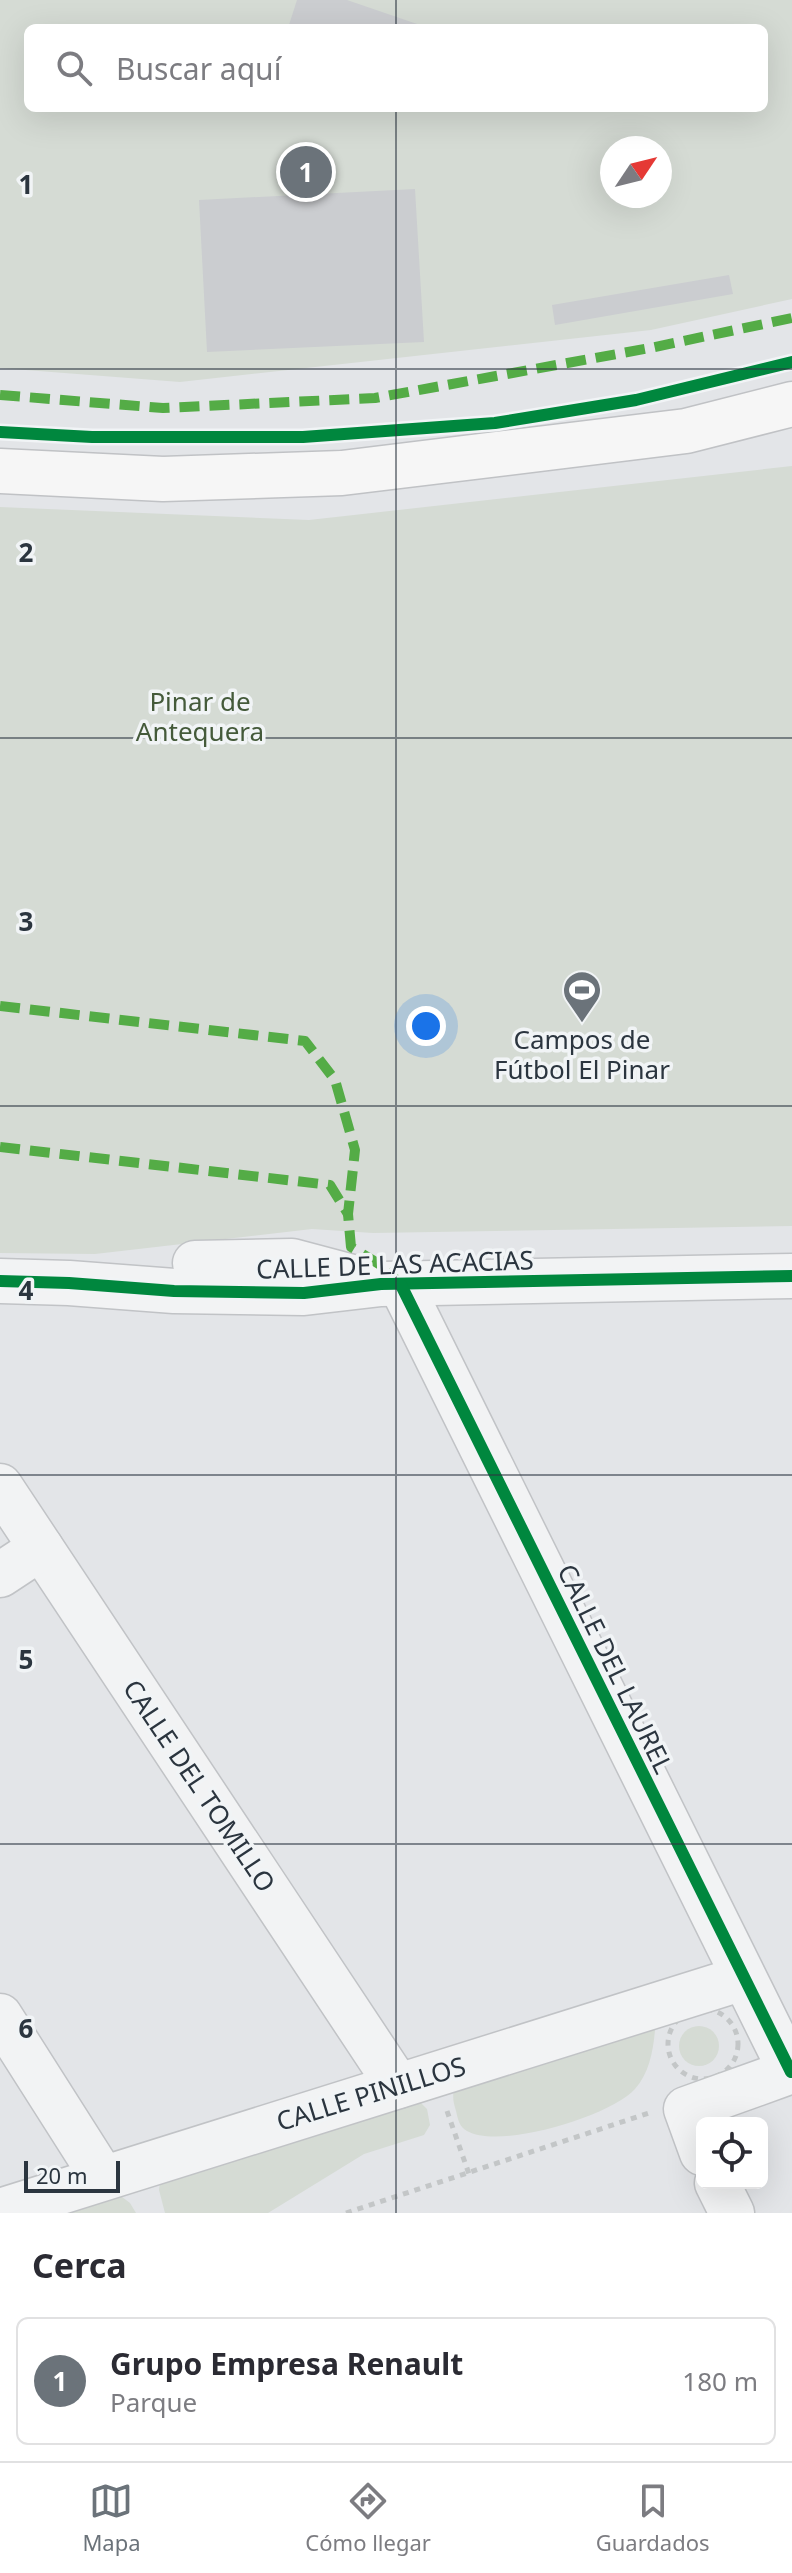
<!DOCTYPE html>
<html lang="es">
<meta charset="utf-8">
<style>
:root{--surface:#fff;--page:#f7f7f7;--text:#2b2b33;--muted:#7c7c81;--line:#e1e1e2;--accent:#6b737a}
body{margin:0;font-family:"Noto Sans",sans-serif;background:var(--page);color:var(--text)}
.controls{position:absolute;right:24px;bottom:24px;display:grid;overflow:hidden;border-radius:12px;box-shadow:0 8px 32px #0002}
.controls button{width:72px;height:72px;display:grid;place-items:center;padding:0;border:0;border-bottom:2px solid var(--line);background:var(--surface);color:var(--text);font:40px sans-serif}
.compass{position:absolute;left:600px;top:136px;width:72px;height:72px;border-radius:50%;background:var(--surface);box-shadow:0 8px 32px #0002;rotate:55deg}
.scale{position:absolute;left:24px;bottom:20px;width:96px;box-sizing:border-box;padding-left:8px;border:4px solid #2b353f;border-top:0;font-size:22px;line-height:28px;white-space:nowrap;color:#2b353f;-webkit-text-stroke:6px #f1f4f6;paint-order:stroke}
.you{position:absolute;left:426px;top:1026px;width:28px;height:28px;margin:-20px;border:6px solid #fff;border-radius:50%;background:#1a73e8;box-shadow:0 0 0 12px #1a73e833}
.badge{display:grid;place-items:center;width:52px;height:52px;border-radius:50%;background:var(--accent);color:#fff;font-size:26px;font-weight:700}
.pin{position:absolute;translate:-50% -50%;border:4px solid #fff;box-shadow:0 2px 8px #0006}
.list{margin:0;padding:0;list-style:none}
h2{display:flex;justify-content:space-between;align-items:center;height:104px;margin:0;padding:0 32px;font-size:34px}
h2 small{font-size:26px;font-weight:400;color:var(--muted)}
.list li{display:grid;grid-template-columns:52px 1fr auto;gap:24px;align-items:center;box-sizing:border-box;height:128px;margin:0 16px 16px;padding:0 16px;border:2px solid var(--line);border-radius:12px}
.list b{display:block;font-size:30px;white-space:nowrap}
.list p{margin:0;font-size:26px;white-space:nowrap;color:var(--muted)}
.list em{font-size:26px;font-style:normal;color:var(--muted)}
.icon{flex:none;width:44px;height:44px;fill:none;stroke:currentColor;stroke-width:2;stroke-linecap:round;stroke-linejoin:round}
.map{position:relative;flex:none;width:792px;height:2213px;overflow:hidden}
.search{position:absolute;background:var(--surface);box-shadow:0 8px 32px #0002;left:24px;right:24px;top:24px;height:88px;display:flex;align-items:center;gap:20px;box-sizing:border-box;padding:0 28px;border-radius:12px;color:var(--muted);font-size:30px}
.sheet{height:248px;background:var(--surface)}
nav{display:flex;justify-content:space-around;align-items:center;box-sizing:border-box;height:112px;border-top:2px solid var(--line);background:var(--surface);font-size:22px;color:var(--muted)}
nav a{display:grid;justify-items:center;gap:4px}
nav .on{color:var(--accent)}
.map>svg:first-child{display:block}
.green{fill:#d5dbd4;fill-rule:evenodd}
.building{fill:#cbcdd0}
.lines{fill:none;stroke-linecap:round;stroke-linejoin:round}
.minor-casing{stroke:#c1c3c6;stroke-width:47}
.major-casing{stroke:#c0c2c5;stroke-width:47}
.path{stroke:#c3c6c7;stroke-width:5;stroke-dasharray:6 6;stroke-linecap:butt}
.minor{stroke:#f2f3f4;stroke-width:44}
.major{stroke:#f6f6f6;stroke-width:44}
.quiet{stroke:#54ac46;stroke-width:10;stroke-dasharray:20 10;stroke-linecap:butt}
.cycleway-casing{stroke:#f1f4f6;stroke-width:17}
.cycleway{stroke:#00873e;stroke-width:12}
.grid{fill:none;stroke:#2b353f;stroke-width:2;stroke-opacity:0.55}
.labels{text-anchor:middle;stroke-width:7;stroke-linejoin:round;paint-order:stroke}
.park-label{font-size:26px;fill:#445a3a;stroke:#f1f4f6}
.poi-label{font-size:26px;fill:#2b353f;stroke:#f1f4f6}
.street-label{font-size:26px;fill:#2b353f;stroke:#f1f4f6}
.grid-label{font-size:26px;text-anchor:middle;font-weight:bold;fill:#2b353f;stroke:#f1f4f6;stroke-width:7;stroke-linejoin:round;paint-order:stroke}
</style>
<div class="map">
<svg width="792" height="2213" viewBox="0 0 792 2213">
<rect width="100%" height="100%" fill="#e3e5e8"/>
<g class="green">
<path d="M0,0H792V299L651,330L180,382L0,368ZM28,28H764V108H28ZM612,148H660V196H612Z"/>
<path d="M792,466V1226L373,1233L312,1229L95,1254L0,1253V507L309,520Z"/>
<path d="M656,2019C654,2043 652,2070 635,2089C611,2116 500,2150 467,2131C459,2127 458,2119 456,2111C453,2101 452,2096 455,2087Z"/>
<circle cx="699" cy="2046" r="20"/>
<path d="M420,2102L427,2109L430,2125L424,2135L364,2154L268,2213H165L159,2190L160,2182Z"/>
<path d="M118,2194L130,2203L136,2213H45Z"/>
</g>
<g class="building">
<path d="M297,0H347L420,25L419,28H288Z"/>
<path d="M415,189L424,342L207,352L199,200Z"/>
<path d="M729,275L733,294L555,325L552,305Z"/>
</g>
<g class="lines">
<g class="minor-casing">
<g id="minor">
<path d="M195,1263L292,1261L356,1278"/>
<path d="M0,1281L69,1283L174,1291L304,1293L381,1284L792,1276"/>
<path d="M401,1285L791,2072"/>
<path d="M0,1486L398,2086"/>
<path d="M0,1575L41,1548"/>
<path d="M0,2016L103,2178"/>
<path d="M702,2153L686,2109L792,2071"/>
<path d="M717,2183L732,2213"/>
<path d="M0,2211L743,1978"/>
</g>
</g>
<g class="major-casing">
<path id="major" d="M0,471L163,479L342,473L686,431L792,404"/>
</g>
<g class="path">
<circle cx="703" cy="2044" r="35"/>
<path d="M447,2111L469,2174"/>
<path d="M346,2213L652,2112"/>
</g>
<use href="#minor" class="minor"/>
<use href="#major" class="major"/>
<g class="quiet">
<path d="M0,395L163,408L375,398L650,348L792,318"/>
<path d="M0,1006L305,1041L335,1080L355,1150L348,1214L351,1247L384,1267L400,1284"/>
<path d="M0,1147L330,1185L348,1214"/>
</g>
<g class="cycleway-casing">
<g id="cycleway">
<path d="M0,432L92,437H303L495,423L636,400L792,362"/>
<path d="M0,1281L69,1283L174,1291L304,1293L381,1284L792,1276"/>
<path d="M401,1285L791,2072"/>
</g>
</g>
<use href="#cycleway" class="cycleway"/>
</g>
<path class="grid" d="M396,0V28M396,108V2213M0,369H792M0,738H792M0,1106H792M0,1475H792M0,1844H792"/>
<defs>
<g id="stadium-pin" transform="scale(2)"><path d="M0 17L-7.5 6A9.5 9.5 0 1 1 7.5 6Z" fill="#6b737a" stroke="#f1f4f6"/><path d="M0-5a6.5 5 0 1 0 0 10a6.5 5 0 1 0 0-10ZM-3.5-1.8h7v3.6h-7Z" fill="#fff"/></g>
</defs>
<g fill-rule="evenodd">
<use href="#stadium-pin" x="582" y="990"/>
</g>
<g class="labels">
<g class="park-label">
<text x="200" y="711">Pinar de<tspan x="200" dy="30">Antequera</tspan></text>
</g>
<g class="poi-label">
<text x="582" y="1049">Campos de<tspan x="582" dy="30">Fútbol El Pinar</tspan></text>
</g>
<g class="street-label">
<text transform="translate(395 1265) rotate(-2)" y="9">CALLE DE LAS ACACIAS</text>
<text transform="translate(615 1669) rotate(64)" y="9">CALLE DEL LAUREL</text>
<text transform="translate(199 1786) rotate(56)" y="9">CALLE DEL TOMILLO</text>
<text transform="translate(371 2094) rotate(-17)" y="9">CALLE PINILLOS</text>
</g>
</g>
<g class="grid-label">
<text x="26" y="194">1</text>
<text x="26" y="562">2</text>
<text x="26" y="931">3</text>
<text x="26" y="1300">4</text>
<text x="26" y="1669">5</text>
<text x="26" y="2038">6</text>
</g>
</svg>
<div class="controls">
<button><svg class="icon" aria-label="locate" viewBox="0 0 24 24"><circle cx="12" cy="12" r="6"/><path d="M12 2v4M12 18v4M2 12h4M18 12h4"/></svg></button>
</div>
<svg class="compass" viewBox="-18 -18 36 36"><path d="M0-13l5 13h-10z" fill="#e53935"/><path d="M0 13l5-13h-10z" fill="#7c7c81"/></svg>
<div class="scale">20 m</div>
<div class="you"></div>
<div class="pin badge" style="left:306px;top:172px">1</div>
<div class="search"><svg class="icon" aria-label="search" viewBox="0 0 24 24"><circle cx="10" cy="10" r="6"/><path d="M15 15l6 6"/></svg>Buscar aquí</div>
</div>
<section class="sheet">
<h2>Cerca<small></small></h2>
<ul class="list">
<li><span class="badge">1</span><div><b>Grupo Empresa Renault</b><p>Parque</p></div><em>180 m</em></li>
</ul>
</section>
<nav>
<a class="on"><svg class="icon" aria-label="map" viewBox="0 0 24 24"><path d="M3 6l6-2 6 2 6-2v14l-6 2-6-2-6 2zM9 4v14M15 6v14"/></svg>Mapa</a>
<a><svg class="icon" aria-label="directions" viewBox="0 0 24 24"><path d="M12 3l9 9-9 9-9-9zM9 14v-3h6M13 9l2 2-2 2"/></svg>Cómo llegar</a>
<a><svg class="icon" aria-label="saved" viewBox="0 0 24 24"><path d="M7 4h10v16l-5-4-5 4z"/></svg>Guardados</a>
</nav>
